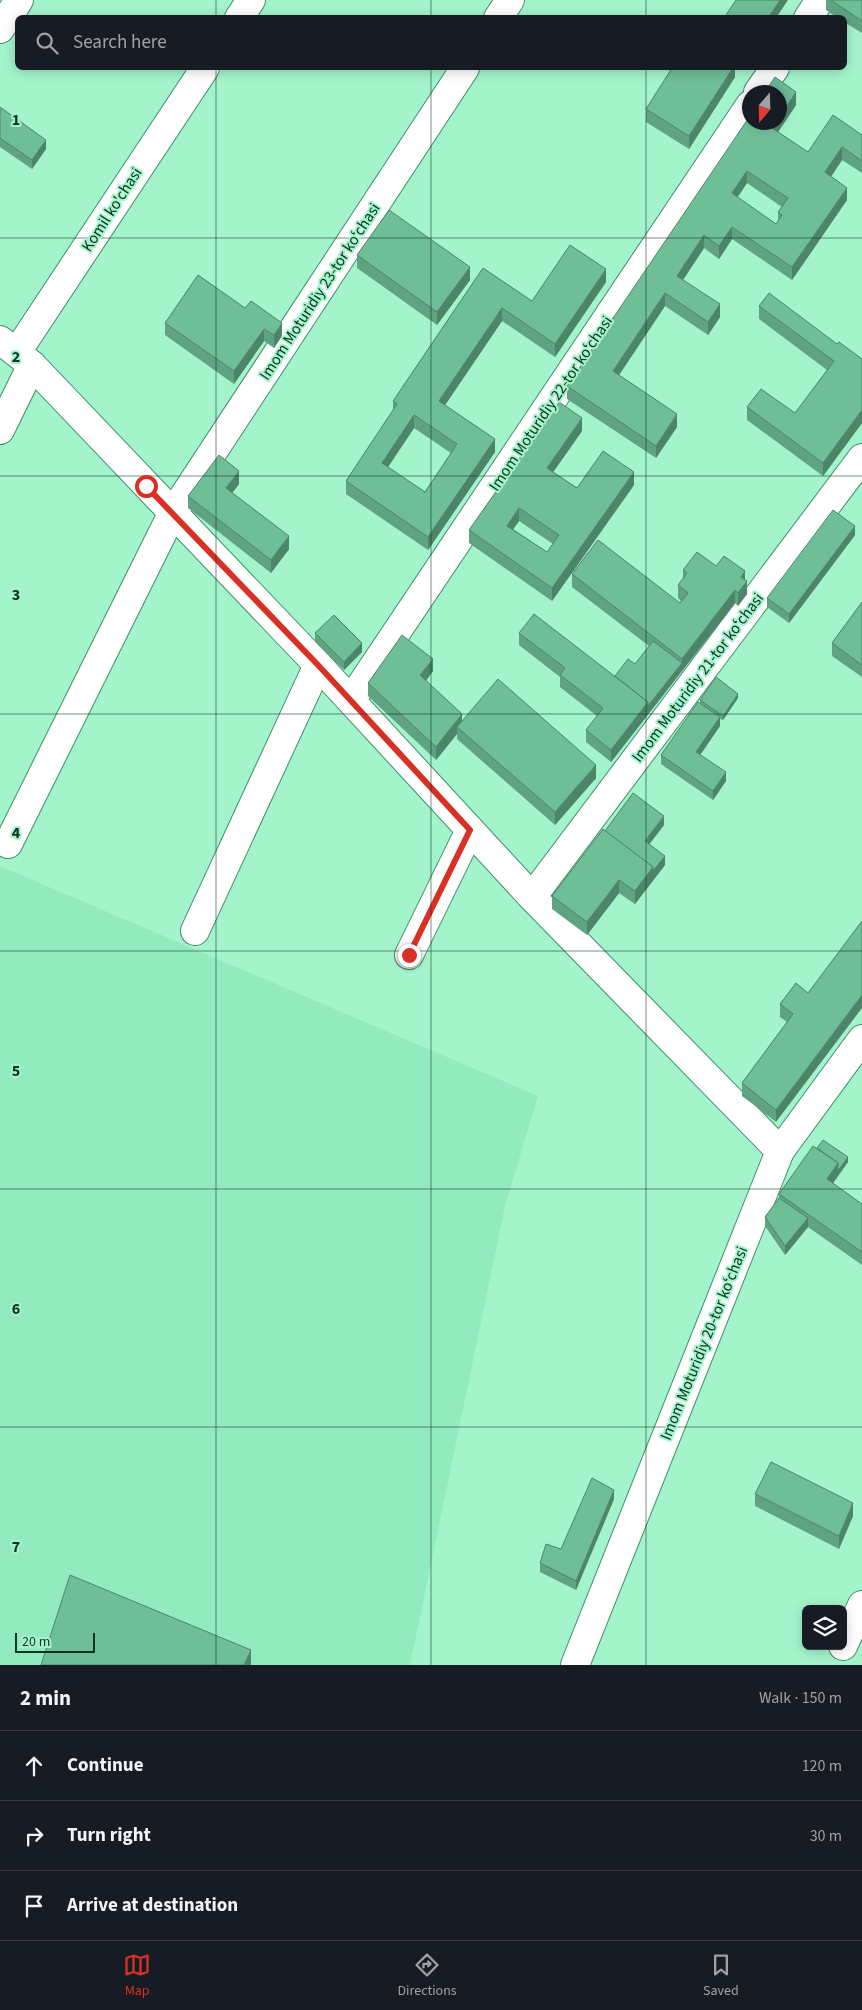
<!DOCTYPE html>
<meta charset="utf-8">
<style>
:root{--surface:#171b24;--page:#242831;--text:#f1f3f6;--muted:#9ea1a6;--line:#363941;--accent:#d93025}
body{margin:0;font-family:"Source Sans 3",sans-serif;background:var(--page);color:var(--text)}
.controls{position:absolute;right:15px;bottom:15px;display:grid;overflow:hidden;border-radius:8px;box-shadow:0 2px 12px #0003}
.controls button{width:45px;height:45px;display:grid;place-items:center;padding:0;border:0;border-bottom:1px solid var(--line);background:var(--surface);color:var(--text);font:25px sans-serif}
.compass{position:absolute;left:742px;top:85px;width:45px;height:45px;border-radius:50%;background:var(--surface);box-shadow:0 2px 12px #0003;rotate:199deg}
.scale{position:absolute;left:15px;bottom:12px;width:80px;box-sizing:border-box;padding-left:5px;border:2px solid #103223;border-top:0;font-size:14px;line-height:18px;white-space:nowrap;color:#103223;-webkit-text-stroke:4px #a3f4cb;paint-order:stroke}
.stop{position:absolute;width:15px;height:15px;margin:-11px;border:4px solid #d93025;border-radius:50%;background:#fff}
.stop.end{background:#d93025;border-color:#fff;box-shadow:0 1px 5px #0008}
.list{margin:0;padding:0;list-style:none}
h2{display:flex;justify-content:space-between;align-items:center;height:65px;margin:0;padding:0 20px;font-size:21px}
h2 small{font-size:16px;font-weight:400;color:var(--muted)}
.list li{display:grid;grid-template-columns:32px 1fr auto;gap:15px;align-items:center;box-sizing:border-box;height:70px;padding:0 20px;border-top:1px solid var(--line)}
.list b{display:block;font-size:19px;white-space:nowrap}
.list em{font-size:16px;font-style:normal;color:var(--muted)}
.icon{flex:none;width:28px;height:28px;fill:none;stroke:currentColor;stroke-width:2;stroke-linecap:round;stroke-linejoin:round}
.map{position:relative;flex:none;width:862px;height:1665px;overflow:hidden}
.search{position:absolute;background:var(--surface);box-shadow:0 2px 12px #0003;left:15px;right:15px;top:15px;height:55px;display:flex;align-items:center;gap:12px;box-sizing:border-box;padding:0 18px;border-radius:8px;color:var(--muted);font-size:19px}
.sheet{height:275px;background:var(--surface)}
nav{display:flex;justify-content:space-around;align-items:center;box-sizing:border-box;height:70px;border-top:1px solid var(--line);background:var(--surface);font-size:14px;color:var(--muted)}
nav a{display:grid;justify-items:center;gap:2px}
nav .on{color:var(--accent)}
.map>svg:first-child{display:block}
.built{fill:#91ebbe}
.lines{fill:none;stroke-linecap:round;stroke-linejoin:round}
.minor-casing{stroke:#3d8e69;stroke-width:30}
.minor{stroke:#fff;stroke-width:28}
.wall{fill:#5fa382;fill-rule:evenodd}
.shaded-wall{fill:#4d856a}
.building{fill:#6ebe97;stroke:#4d856a;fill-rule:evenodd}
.route{stroke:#d93025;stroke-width:6}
.grid{fill:none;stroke:#103223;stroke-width:1;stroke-opacity:0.55}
.labels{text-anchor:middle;stroke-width:4;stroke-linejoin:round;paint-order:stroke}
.street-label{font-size:16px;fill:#103223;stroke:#a3f4cb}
.grid-label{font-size:16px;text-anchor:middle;font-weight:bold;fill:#103223;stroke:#a3f4cb;stroke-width:4;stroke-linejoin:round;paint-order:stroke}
</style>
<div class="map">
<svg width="862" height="1665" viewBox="0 0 862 1665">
<rect width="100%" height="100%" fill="#a3f4cb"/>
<path class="built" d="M0,866L538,1096L505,1206L410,1665H0Z"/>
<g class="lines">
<g class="minor-casing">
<g id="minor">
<path d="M239,18L251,0"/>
<path d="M498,18L510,0"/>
<path d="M808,18L820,0"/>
<path d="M0,29L19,0"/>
<path d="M758,92L775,68"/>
<path d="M0,340L32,365L318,665L532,897L780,1151"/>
<path d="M17,352L205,68"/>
<path d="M0,430L32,365"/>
<path d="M351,700L750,105"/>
<path d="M8,844L172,514L465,68"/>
<path d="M532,897L862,458"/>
<path d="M195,931L318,665"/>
<path d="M409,955L470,830"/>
<path d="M843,1646L862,1605"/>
<path d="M575,1665L780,1151L862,1039"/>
</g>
</g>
<use href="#minor" class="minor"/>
</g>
<g class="wall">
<path d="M826,0H862V33L844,22V18H838L826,10Z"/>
<path d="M735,68V77L689,149L646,122V109Z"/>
<path d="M796,105L778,132L808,152L862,135V173L842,160L831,177L847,200L792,280L732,239L719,259L704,248L683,280L720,317L708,335L665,306L619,375L677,427L656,458L567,399V386ZM747,183L782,207L778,212V221L776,224L737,197Z"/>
<path d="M0,107L46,149L32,169L0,147Z"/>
<path d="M357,255L470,280L437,325L357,268Z"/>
<path d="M483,268L532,301L606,282L555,357L502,321L445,405L495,452L428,550L346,494V481L393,411V401ZM414,428L451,453L425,492L388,467Z"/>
<path d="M198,275L282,336L274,348L264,341L234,384L165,335V323Z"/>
<path d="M759,306L837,344L862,359V423L823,476L747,420V407L795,413L827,370L759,319Z"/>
<path d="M582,431L553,472L577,488L634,485L552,601L469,543V530ZM519,521L553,544L547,552L513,529Z"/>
<path d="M239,484L232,493L289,549L271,573L188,508V496Z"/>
<path d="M855,535L789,623L767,607V598Z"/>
<path d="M716,566L745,579L747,594L738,606L735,603L611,762L586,742V730L597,716L560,687V677L519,645V633L615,676L635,664L649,646L572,587V574L680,603L681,601L678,598V585L683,579V570Z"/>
<path d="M862,602V677L832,656V643Z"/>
<path d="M315,633L362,652L344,670L315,642Z"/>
<path d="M433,671L426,681L462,720L596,778L555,825L457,739V734L436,760L368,696V683Z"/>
<path d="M738,698L723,720L720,719V726L700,755L726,781L713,800L661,764V755L700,703V700Z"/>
<path d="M664,825L649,844L665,865L635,904L619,893L587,935L552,909V896L605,831Z"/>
<path d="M808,993L776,1122L742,1096V1083L787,1022L780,1017V1004Z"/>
<path d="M817,1148L848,1162L832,1183L862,1204V1265L808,1227L785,1255L765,1226V1217L779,1198V1194Z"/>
<path d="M755,1494L853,1516L839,1549L755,1506Z"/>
<path d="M614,1499L576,1590L540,1572V1563L561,1549Z"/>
</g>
<g class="shaded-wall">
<path d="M780,0H788L776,18H768Z"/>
<path d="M733,68H735V77L689,149V136Z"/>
<path d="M796,92V105L772,141V128L776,122H780V117Z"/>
<path d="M46,140V149L32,169V160Z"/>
<path d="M842,147V160L825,185V172Z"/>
<path d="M747,171V183L732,206V193Z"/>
<path d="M847,188V200L792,280V267Z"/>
<path d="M732,227V239L719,259V246Z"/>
<path d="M704,235V248L677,289V276Z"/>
<path d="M470,267V280L437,325V312Z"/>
<path d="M606,269V282L555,357V344Z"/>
<path d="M665,293V306L613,384V371Z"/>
<path d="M720,304V317L708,335V322Z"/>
<path d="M502,308V321L439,414V401Z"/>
<path d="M282,323V336L274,348V335Z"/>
<path d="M264,329V341L234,384V371Z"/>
<path d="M862,410V423L823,476V463Z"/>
<path d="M677,414V427L656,458V446Z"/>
<path d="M414,415V428L382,476V463Z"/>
<path d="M582,418V431L547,481V468Z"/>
<path d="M495,439V452L428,550V537Z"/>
<path d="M239,471V484L226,501V488Z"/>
<path d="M634,472V485L552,601V588Z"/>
<path d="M519,508V521L507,538V526Z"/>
<path d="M855,526V535L789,623V614Z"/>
<path d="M289,536V549L271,573V560Z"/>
<path d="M745,571V584L741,577Z"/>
<path d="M747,581V594L738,606V593Z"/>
<path d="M735,590V603L611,762V750L648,702L682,663V659Z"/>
<path d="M362,643V652L344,670V662Z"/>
<path d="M433,659V671L420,688V675Z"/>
<path d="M738,694V698L723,720V716Z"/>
<path d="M462,714V727H457V734L436,760V747Z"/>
<path d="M720,717V726L696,761V752Z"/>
<path d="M596,765V778L555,825V812Z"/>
<path d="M726,772V781L713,800V791Z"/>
<path d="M664,816V825L645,850V841Z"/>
<path d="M665,856V865L635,904V891L653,867Z"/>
<path d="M619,880V893L587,935V922Z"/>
<path d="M862,995V1008L776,1122V1110Z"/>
<path d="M848,1157V1162L827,1192V1179L838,1163Z"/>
<path d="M808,1218V1227L785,1255V1246Z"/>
<path d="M614,1490V1499L576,1590V1581Z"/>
<path d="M853,1503V1516L839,1549V1536Z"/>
<path d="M251,1650V1665H244Z"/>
</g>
<g class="building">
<path d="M736,0H780L768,18H724Z"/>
<path d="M831,0H862V21Z"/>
<path d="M672,68H733L689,136L646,109Z"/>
<path d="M775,77L796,92L780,117V92H765Z"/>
<path d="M0,107L46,140L32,160L0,138Z"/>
<path d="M833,115L862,135V161L842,147L825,172L847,188L792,267L732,227L719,246L704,235L677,276L720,304L708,322L665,293L613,371L677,414L656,446L567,386L750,116V122H776L772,128L808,152ZM747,171L788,198L778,212L782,215L776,224L732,193Z"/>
<path d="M389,210L470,267L437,312L357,255Z"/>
<path d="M570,245L606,269L555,344L502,308L439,401L495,439L428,537L346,481L397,404L393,401L483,268L532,301ZM414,415L457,444L425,492L382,463Z"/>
<path d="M198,275L245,308L251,301L282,323L274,335L264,329L234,371L165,323Z"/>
<path d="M769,293L837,344L839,342L862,359V410L823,463L747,407L761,389L795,413L834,361L759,306Z"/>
<path d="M559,402L582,418L547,468L577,488L603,451L634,472L552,588L469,530ZM519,508L559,535L547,552L507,526Z"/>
<path d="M219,455L239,471L226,488L289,536L271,560L188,496Z"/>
<path d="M833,510L855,526L789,614L767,598Z"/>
<path d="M598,540L680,603L688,593L678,585L687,573L683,570L697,552L716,566L724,556L745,571L741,577L747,581L738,593L735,590L682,659L572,574Z"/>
<path d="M862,602V665L832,643Z"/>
<path d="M534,614L648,702L611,750L586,730L603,708L560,675L565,668L519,633Z"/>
<path d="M334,615L362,643L344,662L315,633Z"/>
<path d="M402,635L433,659L420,675L462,714L436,747L368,683Z"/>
<path d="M653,641L682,663L648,706V702L615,676L628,659L635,664Z"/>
<path d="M716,677L738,694L723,716L700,700Z"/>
<path d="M498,679L596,765L555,812L457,727Z"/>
<path d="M698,702L720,717L696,752L726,772L713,791L661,755Z"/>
<path d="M633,793L664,816L645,841L665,856L653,871V867L605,831Z"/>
<path d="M603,829L653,867L635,891L619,880L587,922L552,896Z"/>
<path d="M862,921V995L776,1110L742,1083L793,1014L780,1004L796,983L808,993Z"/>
<path d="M823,1140L848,1157L838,1171V1163L817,1148Z"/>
<path d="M813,1146L838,1163L827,1179L862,1204V1252L779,1194Z"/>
<path d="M779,1198L808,1218L785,1246L765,1217Z"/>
<path d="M771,1462L853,1503L839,1536L755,1494Z"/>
<path d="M592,1478L614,1490L576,1581L540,1563L546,1544L561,1549Z"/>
<path d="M70,1575L251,1650L244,1665H41Z"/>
</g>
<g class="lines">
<path class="route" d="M146,486L318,665L470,830L409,955"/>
</g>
<path class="grid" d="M216,0V18M431,0V18M646,0V18M216,68V1665M431,68V1665M646,68V1665M0,238H862M0,476H862M0,714H862M0,951H862M0,1189H862M0,1427H862"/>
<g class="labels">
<g class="street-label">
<text transform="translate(111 209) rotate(-57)" y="6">Komil ko'chasi</text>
<text transform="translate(319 291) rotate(-57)" y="6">Imom Moturidiy 23-tor koʻchasi</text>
<text transform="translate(550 403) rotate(-56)" y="6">Imom Moturidiy 22-tor koʻchasi</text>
<text transform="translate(697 677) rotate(-53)" y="6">Imom Moturidiy 21-tor koʻchasi</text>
<text transform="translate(703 1343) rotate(-68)" y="6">Imom Moturidiy 20-tor koʻchasi</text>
</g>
</g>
<g class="grid-label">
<text x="16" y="125">1</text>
<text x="16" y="362">2</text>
<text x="16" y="600">3</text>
<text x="16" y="838">4</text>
<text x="16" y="1076">5</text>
<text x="16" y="1314">6</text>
<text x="16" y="1552">7</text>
</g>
</svg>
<div class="controls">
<button><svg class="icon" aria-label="layers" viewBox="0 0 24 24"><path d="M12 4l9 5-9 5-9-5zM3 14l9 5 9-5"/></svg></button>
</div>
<svg class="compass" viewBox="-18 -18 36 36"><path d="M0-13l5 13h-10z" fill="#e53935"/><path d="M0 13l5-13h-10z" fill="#9ea1a6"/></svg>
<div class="scale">20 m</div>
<div class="stop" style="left:146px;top:486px"></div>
<div class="stop end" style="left:409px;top:955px"></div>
<div class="search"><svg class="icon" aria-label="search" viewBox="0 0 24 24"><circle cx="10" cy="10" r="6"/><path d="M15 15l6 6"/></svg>Search here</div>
</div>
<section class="sheet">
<h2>2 min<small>Walk · 150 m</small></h2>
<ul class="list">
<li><svg class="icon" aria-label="ahead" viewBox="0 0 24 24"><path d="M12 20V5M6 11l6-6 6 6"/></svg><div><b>Continue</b></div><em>120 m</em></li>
<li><svg class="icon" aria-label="right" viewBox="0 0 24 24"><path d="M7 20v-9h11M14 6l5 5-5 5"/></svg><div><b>Turn right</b></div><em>30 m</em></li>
<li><svg class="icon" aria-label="arrive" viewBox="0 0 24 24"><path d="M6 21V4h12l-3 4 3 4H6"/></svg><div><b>Arrive at destination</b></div></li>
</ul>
</section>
<nav>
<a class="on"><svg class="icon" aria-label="map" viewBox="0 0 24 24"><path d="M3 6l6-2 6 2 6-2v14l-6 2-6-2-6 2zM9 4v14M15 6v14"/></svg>Map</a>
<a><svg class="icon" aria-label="directions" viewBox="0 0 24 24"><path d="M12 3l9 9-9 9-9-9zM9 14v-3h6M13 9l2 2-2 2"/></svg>Directions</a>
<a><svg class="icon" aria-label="saved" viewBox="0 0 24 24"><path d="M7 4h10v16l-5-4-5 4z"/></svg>Saved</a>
</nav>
